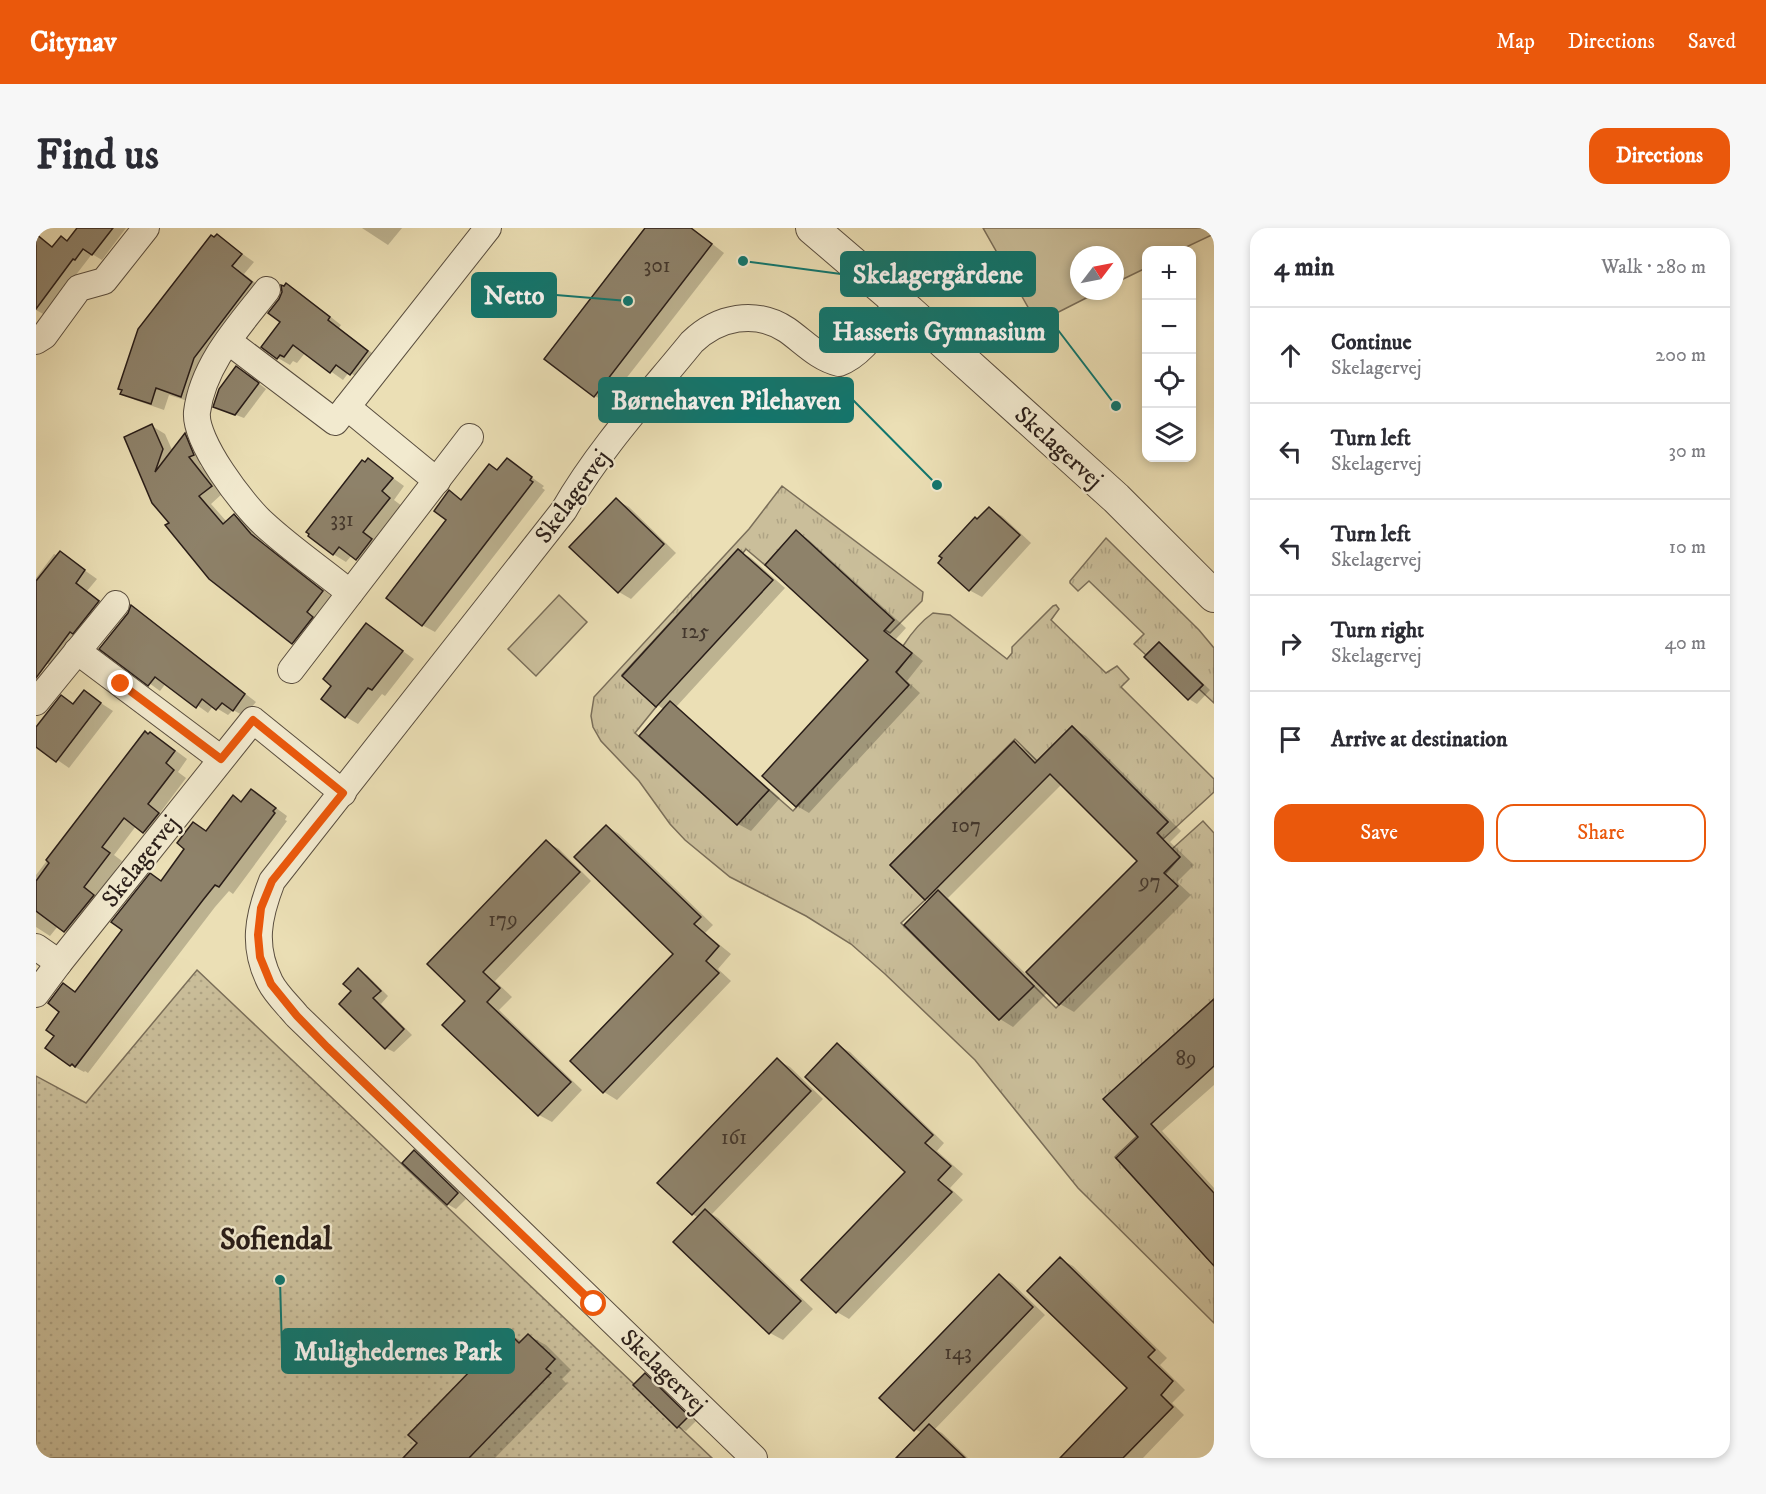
<!DOCTYPE html>
<meta charset="utf-8">
<style>
:root{--surface:#fff;--page:#f7f7f7;--text:#2b2b33;--muted:#7c7c81;--line:#e1e1e2;--accent:#ea580c}
body{margin:0;font-family:"IM FELL DW Pica",serif;background:var(--page);color:var(--text)}
.controls{position:absolute;right:18px;top:18px;display:grid;overflow:hidden;border-radius:12px;box-shadow:0 3px 9px #0003}
.controls button{width:54px;height:54px;display:grid;place-items:center;padding:0;border:0;border-bottom:2px solid var(--line);background:var(--surface);color:var(--text);font:30px sans-serif}
.compass{position:absolute;left:1034px;top:18px;width:54px;height:54px;border-radius:50%;background:var(--surface);box-shadow:0 3px 9px #0003;rotate:58deg}
.stop{position:absolute;width:18px;height:18px;margin:-14px;border:4px solid #ea580c;border-radius:50%;background:#fff}
.stop.end{background:#ea580c;border-color:#fff;box-shadow:0 2px 6px #0008}
.list{margin:0;padding:0;list-style:none}
h2{display:flex;justify-content:space-between;align-items:center;height:78px;margin:0;padding:0 24px;font-size:26px}
h2 small{font-size:20px;font-weight:400;color:var(--muted)}
.list li{display:grid;grid-template-columns:39px 1fr auto;gap:18px;align-items:center;box-sizing:border-box;height:96px;padding:0 24px;border-top:2px solid var(--line)}
.list b{display:block;font-size:22px;white-space:nowrap}
.list p{margin:0;font-size:20px;white-space:nowrap;color:var(--muted)}
.list em{font-size:20px;font-style:normal;color:var(--muted)}
.actions{display:flex;gap:12px;padding:18px 24px}
.actions a{flex:1;padding:14px 0;border:2px solid var(--accent);border-radius:18px;text-align:center;font-size:21px;color:var(--accent)}
.actions .main{background:var(--accent);color:#fff}
.icon{flex:none;width:33px;height:33px;fill:none;stroke:currentColor;stroke-width:2;stroke-linecap:round;stroke-linejoin:round}
.map{position:relative;flex:none;width:1178px;height:1230px;overflow:hidden;border-radius:18px}
header{display:flex;align-items:center;gap:36px;box-sizing:border-box;height:84px;padding:0 30px;background:var(--accent);color:#fff}
header strong{font-size:28px}
nav{display:flex;gap:33px;margin-inline-start:auto;font-size:21px}
.intro{display:flex;align-items:center;justify-content:space-between;box-sizing:border-box;height:144px;padding:0 36px}
h1{margin:0;font-size:42px}
.button{padding:15px 27px;border-radius:18px;background:var(--accent);color:#fff;font-size:21px;font-weight:700}
main{display:flex;gap:36px;padding:0 36px}
aside{flex:1;background:var(--surface);border-radius:18px;box-shadow:0 3px 9px #0003}
.map>svg:first-child{display:block}
.grass{fill:url(#grass-tufts);stroke:#7a6e59;stroke-width:1.5}
.park{fill:url(#park-dots);stroke:#7a6e59;stroke-width:1.5}
.garden{fill:#cabe9a;stroke:#7a6e59;stroke-width:1.5}
.shadow{fill:#0003;fill-rule:evenodd}
.building{fill:#8e826a;stroke:#291d18;stroke-width:1.5}
.lines{fill:none;stroke-linecap:round;stroke-linejoin:round}
.minor-casing{stroke:#5a4e3f;stroke-width:28}
.tertiary-casing{stroke:#5a4e3f;stroke-width:34}
.minor{stroke:#f2eacf;stroke-width:26}
.tertiary{stroke:#f2eacf;stroke-width:32}
.route{stroke:#ea580c;stroke-width:8}
.labels{text-anchor:middle;stroke-width:4.5;stroke-linejoin:round;paint-order:stroke}
.number-label{font-size:21px;fill:#42362c}
.street-label{font-size:24px;fill:#291d18;stroke:#f2eacf}
.district-label{font-size:30px;font-weight:bold;fill:#291d18;stroke:#f2eacf}
.leader{fill:none;stroke:#0f766e;stroke-width:2}
.callout-dot{fill:#0f766e;stroke:#f2eacf;stroke-width:2}
.callout{fill:#0f766e;stroke:#0f766e;stroke-width:2}
.callout-label{font-size:26px;text-anchor:middle;font-weight:bold;fill:#fff}
</style>
<header>
<strong>Citynav</strong>
<nav><a>Map</a><a>Directions</a><a>Saved</a></nav>
</header>
<div class="intro"><h1>Find us</h1><a class="button">Directions</a></div>
<main>
<div class="map">
<svg width="1178" height="1230" viewBox="0 0 1178 1230">
<defs>
<pattern id="grass-tufts" width="24" height="20" patternUnits="userSpaceOnUse" patternTransform="scale(1.5)"><rect width="24" height="20" fill="#cabe9a"/><path d="M3 7l-1-3M5 7V3M7 7l1-3M15 17l-1-3M17 17v-4M19 17l1-3" fill="none" stroke="#aea384"/></pattern>
<pattern id="park-dots" width="8" height="8" patternUnits="userSpaceOnUse" patternTransform="scale(1.5)"><rect width="8" height="8" fill="#cabe9a"/><path d="M2 2h.1M6 6h.1" fill="none" stroke="#aea384" stroke-width="1.8" stroke-linecap="round"/></pattern>
</defs>
<rect width="100%" height="100%" fill="#ebdfb5"/>
<filter id="stains"><feTurbulence type="fractalNoise" baseFrequency=".00333" numOctaves="4"/><feColorMatrix values="0 0 0 0 .2 0 0 0 0 .09 0 0 0 0 .02 0 0 0 .5 -.17"/></filter>
<radialGradient id="worn" r=".72"><stop offset=".6" stop-color="#630" stop-opacity="0"/><stop offset="1" stop-color="#630" stop-opacity=".3"/></radialGradient>
<g class="grass">
<path d="M746,258L887,364L886,373L854,405L849,402L858,392L760,303L729,337L710,321L707,325L702,321L586,447L620,479L599,505L701,597L733,562L757,583L872,457L860,445L875,425L867,418C876,404 884,394 897,385L914,387L971,431L976,425V419L1017,378L1020,377L1023,381L1015,392L1070,445L1081,438L1093,451L1085,459L1178,551V564L1127,611L1121,605L1132,594L1036,498L1001,533L979,511L854,637L889,672L865,695L963,792L998,758L1020,780L1141,658L1129,646L1144,629L1136,621L1167,593L1178,605V771L1068,871L1101,908L1079,929L1171,1030L1178,1025V1095L1042,960L939,832L849,746L815,716L770,688L694,649L649,612L634,596L603,553L565,513L557,499L555,488L558,469L713,301Z"/>
<path d="M1070,310L1163,402L1178,420V475L1163,461L1167,457L1123,414L1110,427L1098,416L1108,406L1053,353L1042,363L1034,355V353Z"/>
</g>
<path class="park" d="M161,742L676,1230H0V848L50,875Z"/>
<g class="garden">
<path d="M947,0H1178V6L1144,22H1110V40L1079,55V27H1043V63H1064L1001,95Z"/>
<path d="M523,367L551,394L500,448L472,421Z"/>
</g>
<g class="shadow">
<path d="M43,0H90L66,32L56,26L9,87L0,82V35L17,20L32,14Z"/>
<path d="M326,0H366L352,17Z"/>
<path d="M611,0H656L688,25L571,175L559,168Z"/>
<path d="M181,8L218,34L208,46L228,62L158,175L133,167L128,182L99,172L86,165Z"/>
<path d="M251,57L263,64L305,97L303,100L344,131L327,153L313,144L307,152L269,125L261,135L257,133L254,137L242,130L246,94L244,72Z"/>
<path d="M208,144L230,161L208,190L179,179Z"/>
<path d="M116,198L129,206L137,224L149,207L162,214L170,234L164,237L187,265L175,276L191,294L199,288L211,295L228,316L299,371L270,422L257,414L135,295L118,274Z"/>
<path d="M332,232L368,258L358,272L366,278L334,338L316,327L310,334L297,326Z"/>
<path d="M471,232L508,258L506,260L509,262L399,404L386,397L412,292L413,264L427,272L463,243Z"/>
<path d="M580,272L593,279L640,325L595,371L583,364Z"/>
<path d="M953,281L966,288L995,315L946,369L933,362L942,293Z"/>
<path d="M761,304L773,312L870,400L860,411L887,433L871,453L884,465L773,585L761,578L834,432Z"/>
<path d="M702,322L715,330L749,360L640,479L744,570L715,603L702,596L605,508L628,482L588,448Z"/>
<path d="M24,325L61,351L51,363L75,381L24,442L0,430V350L18,326L22,328Z"/>
<path d="M96,379L106,386L220,474L208,488L197,482L192,487L177,478L172,485L130,455L124,463L65,420L93,386Z"/>
<path d="M330,397L378,431L349,468L346,466L322,496L310,489L297,457Z"/>
<path d="M1123,416L1131,420L1174,462L1161,476L1153,471L1110,429Z"/>
<path d="M48,464L77,483L33,540L0,517V502L26,469L38,476Z"/>
<path d="M1036,500L1050,508L1145,603L1134,614L1158,637L1141,654L1155,667L1038,784L1024,776L1012,764L977,799L964,791L870,697L894,673L890,670L978,515L992,523L1002,533ZM1026,556L1103,633L990,746L912,670Z"/>
<path d="M109,505L113,507L114,506L127,513L151,531L142,544L150,550L124,585L135,593L121,611L100,598L78,627L86,633L60,668L70,675L42,710L22,698L14,708L0,699V647Z"/>
<path d="M197,569L207,574L228,571L251,588L249,592L251,593L197,666L193,663L179,679L52,845L49,843L48,844L35,837L20,808L25,784L27,757L41,764L126,654L171,604Z"/>
<path d="M570,598L583,606L677,697L669,705L695,726L682,741L695,753L581,872L568,864L536,833L640,726Z"/>
<path d="M510,614L523,621L555,653L459,753L476,769L463,782L546,862L516,894L503,887L431,772Z"/>
<path d="M322,742L331,747L352,768L345,776L376,807L358,824L350,820L317,763Z"/>
<path d="M1178,773V857L1126,903L1178,960V1033L1104,909Z"/>
<path d="M801,817L814,824L908,915L901,923L927,946L914,960L927,972L813,1091L801,1084L871,944Z"/>
<path d="M741,832L754,839L787,871L676,986L682,990L777,1081L747,1112L734,1105L663,990L656,986Z"/>
<path d="M378,924L387,929L430,971L420,981L411,976Z"/>
<path d="M1024,1031L1037,1038L1131,1130L1124,1137L1149,1162L1136,1175L1148,1187L1107,1230H1027L1094,1160Z"/>
<path d="M963,1048L976,1055L1009,1087L899,1201L906,1205L932,1230H863L886,1205L879,1201Z"/>
<path d="M472,1105L487,1114L493,1108L510,1117L535,1142L526,1151L531,1156L459,1230H378Z"/>
<path d="M609,1147L617,1152L660,1193L650,1203L642,1199Z"/>
</g>
<g class="building">
<path d="M41,0H77L56,27L47,21L39,32L37,31L0,81V6L16,19L25,8L31,13Z"/>
<path d="M609,0H655L676,16L558,169L508,131Z"/>
<path d="M181,6L206,26L196,38L216,54L158,130L145,169L120,160L115,176L84,166L86,162L82,161L102,101L175,7L178,9Z"/>
<path d="M250,55L294,89L292,92L332,123L314,147L300,137L294,145L257,117L248,129L244,127L241,131L225,119L244,94L232,85L243,71L246,64L245,57L248,58Z"/>
<path d="M200,138L223,155L199,187L177,179L183,161Z"/>
<path d="M116,196L127,221L119,244L149,205L158,227L153,229L176,258L163,268L187,296L198,286L215,306L287,363L271,384L277,389L256,416L173,351L129,297L133,295L116,275L88,209Z"/>
<path d="M332,230L357,250L346,263L354,270L327,304L336,311L320,332L303,319L297,327L272,308L273,306L270,304L326,232L329,234Z"/>
<path d="M471,230L496,249L494,252L497,254L386,398L350,370L410,292L398,283L413,262L425,272L453,236L461,242Z"/>
<path d="M580,270L628,316L582,365L533,319Z"/>
<path d="M953,279L984,307L933,363L902,335L906,330L903,328L939,289L941,291Z"/>
<path d="M760,302L858,392L848,403L876,425L860,444L873,457L760,579L726,548L832,432L729,337Z"/>
<path d="M702,321L737,352L620,479L586,448Z"/>
<path d="M24,323L49,342L40,355L63,373L37,406L34,404L0,450V353Z"/>
<path d="M95,377L209,466L197,483L186,475L180,482L166,471L160,480L119,449L112,458L63,421L92,385Z"/>
<path d="M330,395L367,423L336,462L332,460L309,490L285,471L295,458L287,451Z"/>
<path d="M1123,414L1167,457L1152,472L1108,429Z"/>
<path d="M48,462L65,475L20,534L0,519V499L25,467L37,476Z"/>
<path d="M634,473L733,562L701,597L603,508Z"/>
<path d="M1036,498L1132,594L1121,605L1144,629L1128,645L1142,658L1023,777L990,744L1101,633L1014,546L889,672L854,637L978,513L999,535Z"/>
<path d="M109,503L112,506L114,504L139,523L130,535L138,542L112,576L123,585L107,605L88,590L66,619L74,625L48,659L58,667L28,704L0,683V653L13,635L10,632Z"/>
<path d="M215,561L240,580L237,583L239,585L183,659L179,657L167,672L39,839L36,836L34,838L9,820L18,808L10,802L23,784L12,775L27,755L39,764L86,702L75,694L114,645L125,653L148,621L141,615L157,594L170,603L197,567L205,574Z"/>
<path d="M570,597L665,689L658,696L683,718L670,733L683,745L567,865L534,833L637,726L538,629Z"/>
<path d="M510,612L544,644L447,744L464,760L451,774L535,854L502,888L406,797L429,773L391,736Z"/>
<path d="M902,662L998,758L963,792L868,697Z"/>
<path d="M322,740L345,763L337,770L368,801L349,821L303,776L315,763L307,756Z"/>
<path d="M1178,771V838L1115,896L1178,965V1038L1080,930L1102,909L1067,871Z"/>
<path d="M801,815L897,907L889,915L915,938L902,952L916,964L800,1085L765,1052L869,944L769,849Z"/>
<path d="M741,830L775,863L656,987L621,955Z"/>
<path d="M378,922L422,965L411,977L366,935Z"/>
<path d="M669,981L765,1073L733,1106L637,1014Z"/>
<path d="M1024,1029L1119,1122L1112,1129L1137,1153L1125,1167L1137,1179L1087,1230H1024L1091,1160L991,1063Z"/>
<path d="M963,1046L997,1079L878,1203L843,1170Z"/>
<path d="M472,1104L483,1115L492,1106L519,1131L510,1141L515,1145L433,1230H367L381,1215L372,1207Z"/>
<path d="M609,1145L653,1188L641,1200L597,1157Z"/>
<path d="M893,1196L929,1230H860Z"/>
</g>
<g class="lines">
<g class="minor-casing">
<g id="minor">
<path d="M231,62C203,98 167,136 161,184C158,213 207,277 228,296C255,321 286,342 314,365"/>
<path d="M0,113L8,108L43,60L68,53L110,0"/>
<path d="M192,113L299,194L452,0"/>
<path d="M311,179L401,253"/>
<path d="M41,423L185,531"/>
<path d="M255,442L434,209"/>
<path d="M0,474L80,376"/>
<path d="M0,719L23,735L217,492L307,565"/>
<path d="M0,766L23,735"/>
<path d="M718,1230L261,788C252,777 240,766 234,754C216,718 222,689 236,653L528,282C563,221 612,168 656,114C682,89 719,81 751,102C768,114 782,130 803,135C828,126 845,95 862,75"/>
</g>
</g>
<g class="tertiary-casing">
<path id="tertiary" d="M776,0L874,84L1080,270L1178,368"/>
</g>
<use href="#minor" class="minor"/>
<use href="#tertiary" class="tertiary"/>
</g>
<g class="lines">
<path class="route" d="M85,456L185,531L217,492L307,565L236,653L225,680L222,707L224,729L235,756L261,788L291,819L558,1076"/>
</g>
<g class="labels">
<g class="number-label">
<text x="621" y="44">301</text>
<text x="306" y="298">331</text>
<text x="659" y="410">125</text>
<text x="930" y="604">107</text>
<text x="1114" y="660">97</text>
<text x="467" y="698">179</text>
<text x="1150" y="837">89</text>
<text x="698" y="916">161</text>
<text x="922" y="1131">143</text>
</g>
<g class="street-label">
<text transform="translate(1023 219) rotate(42)" y="8">Skelagervej</text>
<text transform="translate(536 268) rotate(-54)" y="8">Skelagervej</text>
<text transform="translate(104 633) rotate(-52)" y="8">Skelagervej</text>
<text transform="translate(628 1143) rotate(44)" y="8">Skelagervej</text>
</g>
<g class="district-label">
<text x="240" y="1021">Sofiendal</text>
</g>
</g>
<path class="leader" d="M707 33L805 46M592 73L520 67M1080 178L1022 102M901 257L817 172M244 1052L246 1123"/>
<g class="callout-dot">
<circle cx="707" cy="33" r="6"/>
<circle cx="592" cy="73" r="6"/>
<circle cx="1080" cy="178" r="6"/>
<circle cx="901" cy="257" r="6"/>
<circle cx="244" cy="1052" r="6"/>
</g>
<g class="callout">
<rect x="805" y="24" width="194" height="44" rx="6"/>
<rect x="436" y="45" width="84" height="44" rx="6"/>
<rect x="784" y="80" width="238" height="44" rx="6"/>
<rect x="563" y="150" width="254" height="44" rx="6"/>
<rect x="246" y="1101" width="232" height="44" rx="6"/>
</g>
<g class="callout-label">
<text x="902" y="55">Skelagergårdene</text>
<text x="478" y="76">Netto</text>
<text x="903" y="112">Hasseris Gymnasium</text>
<text x="690" y="181">Børnehaven Pilehaven</text>
<text x="362" y="1132">Mulighedernes Park</text>
</g>
<rect width="100%" height="100%" filter="url(#stains)"/>
<rect width="100%" height="100%" fill="url(#worn)"/>
</svg>
<div class="controls">
<button>+</button>
<button>−</button>
<button><svg class="icon" aria-label="locate" viewBox="0 0 24 24"><circle cx="12" cy="12" r="6"/><path d="M12 2v4M12 18v4M2 12h4M18 12h4"/></svg></button>
<button><svg class="icon" aria-label="layers" viewBox="0 0 24 24"><path d="M12 4l9 5-9 5-9-5zM3 14l9 5 9-5"/></svg></button>
</div>
<svg class="compass" viewBox="-18 -18 36 36"><path d="M0-13l5 13h-10z" fill="#e53935"/><path d="M0 13l5-13h-10z" fill="#7c7c81"/></svg>
<div class="stop" style="left:558px;top:1076px"></div>
<div class="stop end" style="left:85px;top:456px"></div>
</div>
<aside>
<h2>4 min<small>Walk · 280 m</small></h2>
<ul class="list">
<li><svg class="icon" aria-label="ahead" viewBox="0 0 24 24"><path d="M12 20V5M6 11l6-6 6 6"/></svg><div><b>Continue</b><p>Skelagervej</p></div><em>200 m</em></li>
<li><svg class="icon" aria-label="left" viewBox="0 0 24 24"><path d="M17 20v-9H6M10 6l-5 5 5 5"/></svg><div><b>Turn left</b><p>Skelagervej</p></div><em>30 m</em></li>
<li><svg class="icon" aria-label="left" viewBox="0 0 24 24"><path d="M17 20v-9H6M10 6l-5 5 5 5"/></svg><div><b>Turn left</b><p>Skelagervej</p></div><em>10 m</em></li>
<li><svg class="icon" aria-label="right" viewBox="0 0 24 24"><path d="M7 20v-9h11M14 6l5 5-5 5"/></svg><div><b>Turn right</b><p>Skelagervej</p></div><em>40 m</em></li>
<li><svg class="icon" aria-label="arrive" viewBox="0 0 24 24"><path d="M6 21V4h12l-3 4 3 4H6"/></svg><div><b>Arrive at destination</b></div></li>
</ul>
<div class="actions"><a class="main">Save</a><a>Share</a></div>
</aside>
</main>
